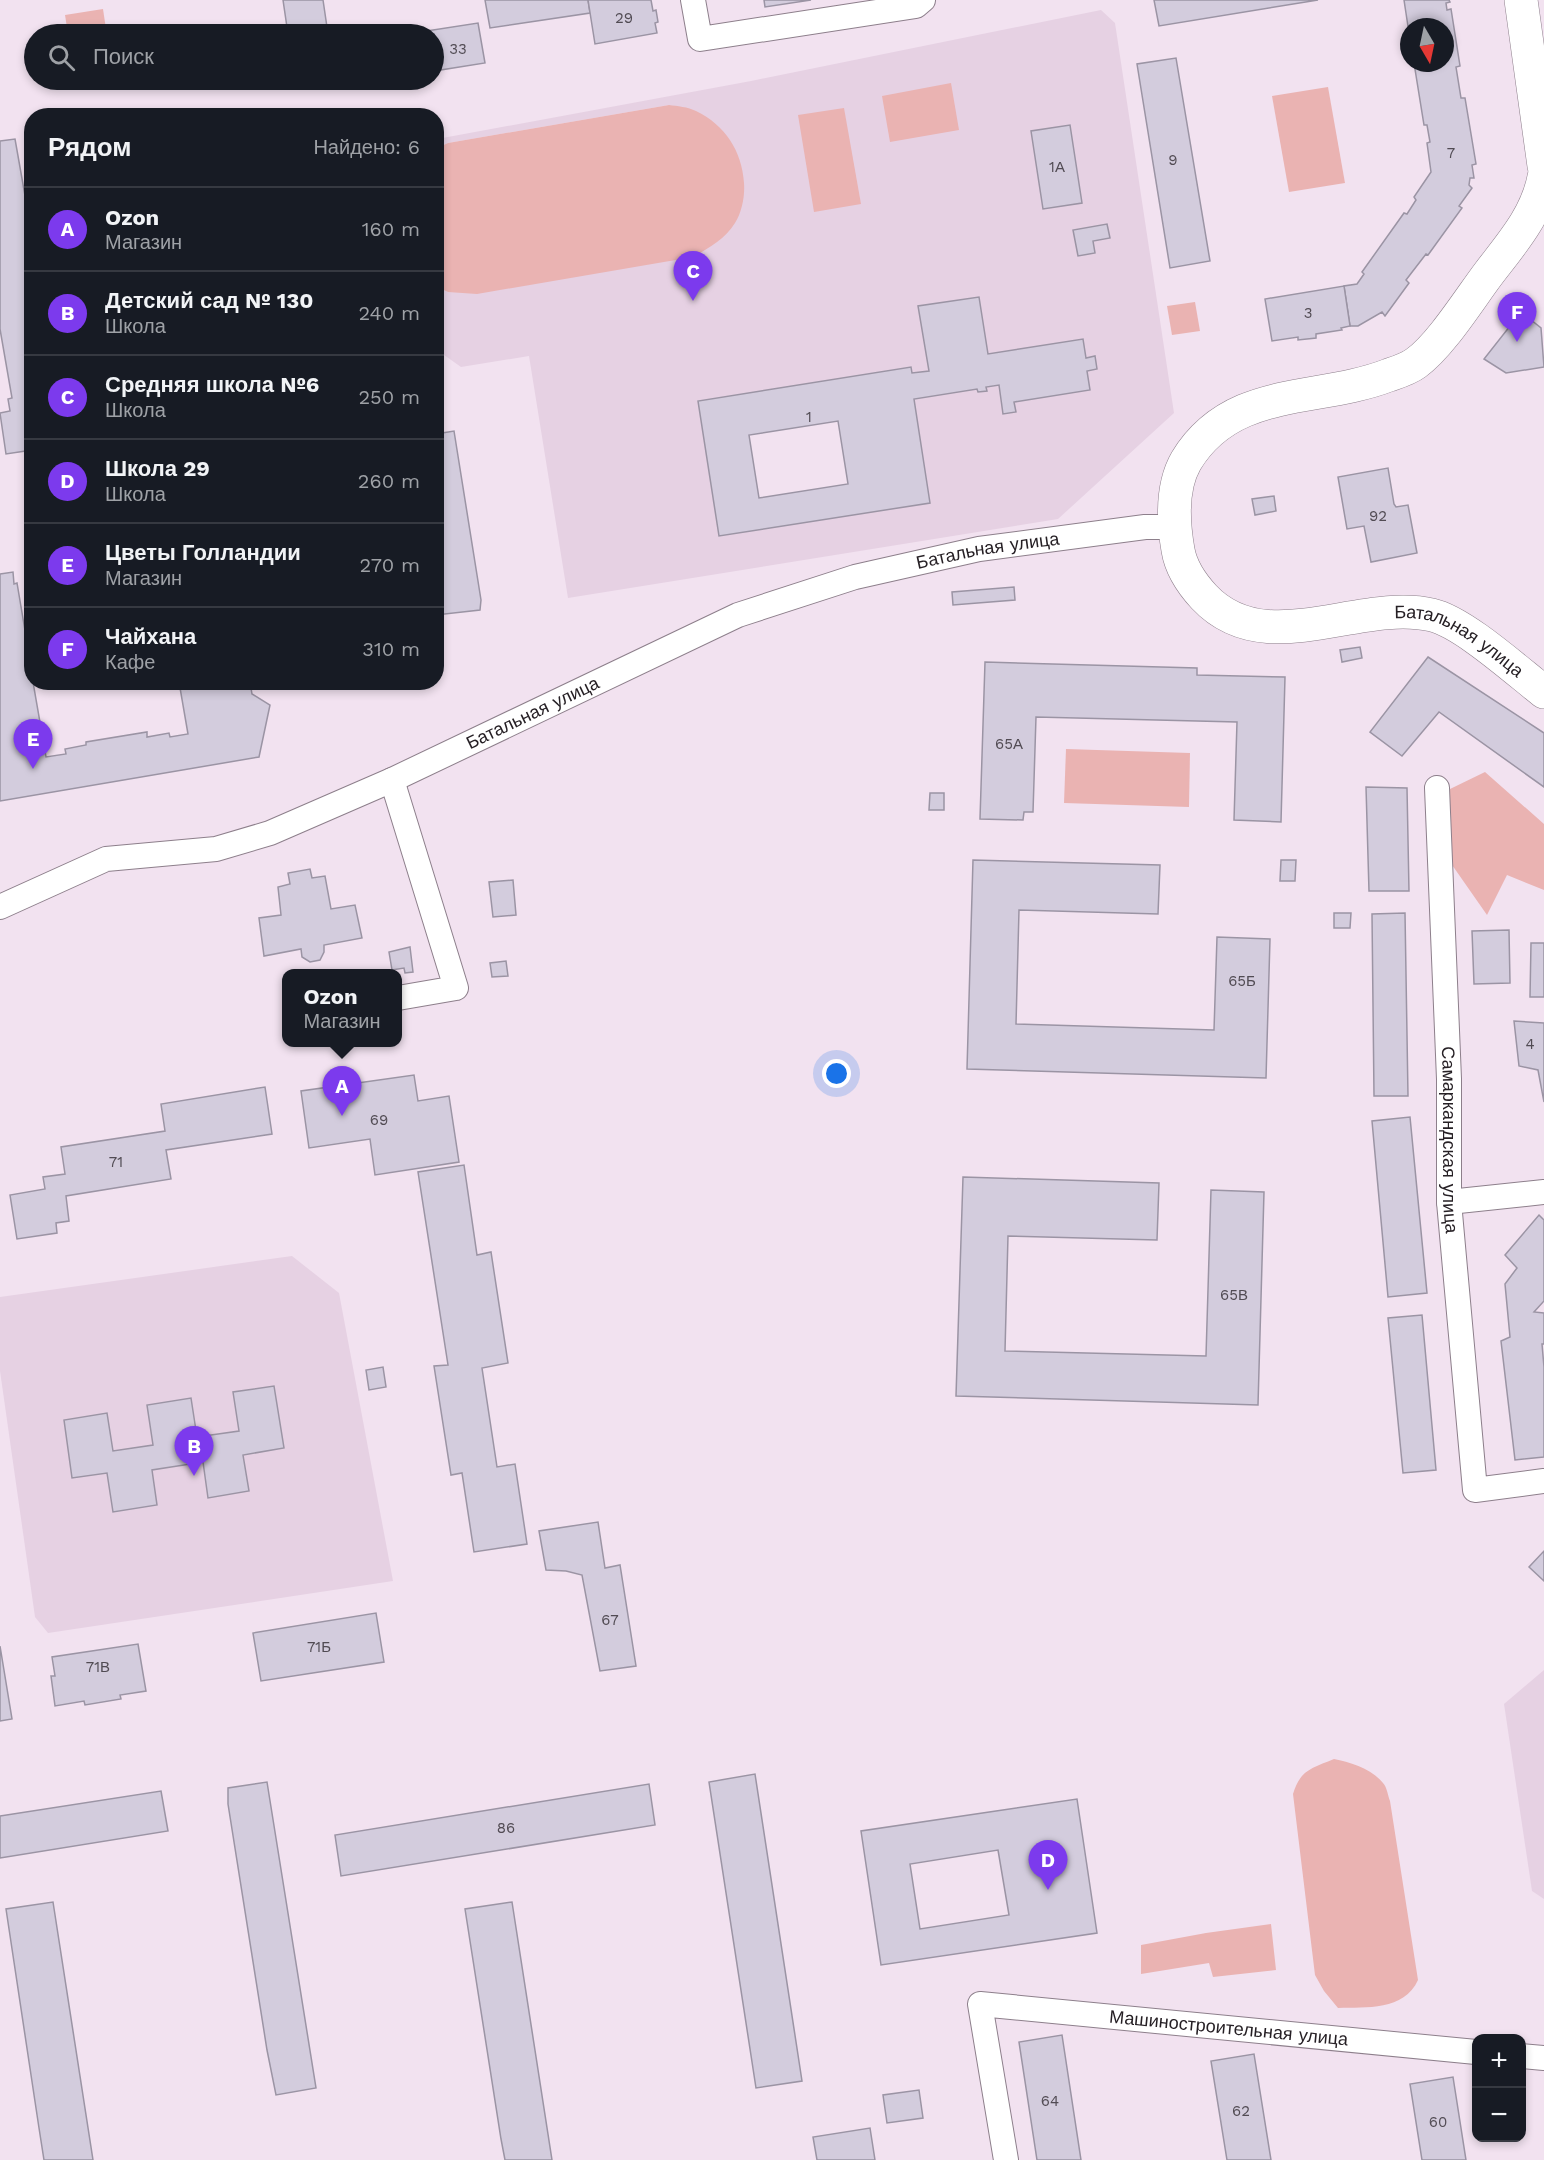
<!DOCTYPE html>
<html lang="ru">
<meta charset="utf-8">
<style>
:root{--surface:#171b24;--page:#242831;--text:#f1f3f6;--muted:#9ea1a6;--line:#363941;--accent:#7c3aed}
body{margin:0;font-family:"Work Sans",sans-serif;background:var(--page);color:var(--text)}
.controls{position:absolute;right:18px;bottom:18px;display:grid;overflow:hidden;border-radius:12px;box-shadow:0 3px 9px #0003}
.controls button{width:54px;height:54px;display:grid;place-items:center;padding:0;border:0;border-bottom:2px solid var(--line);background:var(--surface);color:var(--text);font:30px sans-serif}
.compass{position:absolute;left:1400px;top:18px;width:54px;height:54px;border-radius:50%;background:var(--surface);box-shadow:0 3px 9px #0003;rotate:171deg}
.you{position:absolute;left:837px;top:1074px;width:21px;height:21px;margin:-15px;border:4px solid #fff;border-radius:50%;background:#1a73e8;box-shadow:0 0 0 9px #1a73e833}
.badge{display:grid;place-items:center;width:39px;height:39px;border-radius:50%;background:var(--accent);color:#fff;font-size:20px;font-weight:700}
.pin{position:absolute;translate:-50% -50px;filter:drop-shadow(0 2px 3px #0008)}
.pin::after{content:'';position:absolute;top:32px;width:21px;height:18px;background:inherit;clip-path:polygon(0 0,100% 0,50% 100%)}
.popup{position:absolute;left:282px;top:969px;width:120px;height:78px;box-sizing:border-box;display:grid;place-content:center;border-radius:12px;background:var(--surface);filter:drop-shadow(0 2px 4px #0005);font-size:20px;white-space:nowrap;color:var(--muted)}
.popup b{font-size:22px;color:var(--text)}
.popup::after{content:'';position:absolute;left:50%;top:100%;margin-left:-12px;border:12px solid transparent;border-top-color:var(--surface)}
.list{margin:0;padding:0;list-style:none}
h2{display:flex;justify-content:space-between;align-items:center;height:78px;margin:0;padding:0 24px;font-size:26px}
h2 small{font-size:20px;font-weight:400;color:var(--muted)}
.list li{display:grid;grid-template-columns:39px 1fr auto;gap:18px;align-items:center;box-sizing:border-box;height:84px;padding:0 24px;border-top:2px solid var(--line)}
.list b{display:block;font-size:22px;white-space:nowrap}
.list p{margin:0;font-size:20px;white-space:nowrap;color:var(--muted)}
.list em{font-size:20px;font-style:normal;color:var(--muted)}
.icon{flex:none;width:33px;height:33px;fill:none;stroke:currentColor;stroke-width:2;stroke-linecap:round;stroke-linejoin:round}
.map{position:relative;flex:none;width:1544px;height:2160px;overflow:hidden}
.search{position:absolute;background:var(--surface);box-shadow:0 3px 9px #0003;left:24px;top:24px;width:420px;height:66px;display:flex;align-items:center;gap:15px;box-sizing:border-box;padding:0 21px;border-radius:33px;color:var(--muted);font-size:22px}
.panel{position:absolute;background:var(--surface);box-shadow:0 3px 9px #0003;left:24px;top:108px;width:420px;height:582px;border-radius:24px}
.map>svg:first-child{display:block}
.built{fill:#e6d1e3;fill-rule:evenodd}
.green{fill:#eab3b2}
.building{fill:#d3ccdd;stroke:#9b94a4;stroke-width:1.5;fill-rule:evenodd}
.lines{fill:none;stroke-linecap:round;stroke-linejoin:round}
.street-casing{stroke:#8d7f8b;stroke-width:26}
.primary-casing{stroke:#8d7f8b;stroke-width:34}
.street{stroke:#fff;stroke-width:24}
.primary{stroke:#fff;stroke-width:33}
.labels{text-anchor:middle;stroke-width:4.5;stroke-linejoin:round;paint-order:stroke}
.number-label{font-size:15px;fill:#514b53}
.street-label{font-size:18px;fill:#262025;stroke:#f2e2f0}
</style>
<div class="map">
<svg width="1544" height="2160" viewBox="0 0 1544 2160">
<rect width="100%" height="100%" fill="#f2e2f0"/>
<g class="built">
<path d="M1101,10L1115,23L1174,413L1058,519L568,598L529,356L461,367L437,350V287L448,292L669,105L448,143L437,148V139L751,81ZM978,297L988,354L1086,358L1095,356L1097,369L1087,371L1014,402L1016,412L1003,414L999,385L986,387V391L978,392L977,389L914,399L930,503L719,536L698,401L911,367L912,373L929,371L919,306Z"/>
<path d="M292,1256L339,1293L393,1581L48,1633L35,1617L0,1371V1297Z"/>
<path d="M1544,1670V1899L1532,1891L1504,1704Z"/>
</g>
<g class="green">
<path d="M103,9L106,29L68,34L65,15Z"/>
<path d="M951,83L959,130L890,142L882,96Z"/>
<path d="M1328,87L1345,183L1289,192L1272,96Z"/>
<path d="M669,105C677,106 688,107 696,111C725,125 742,151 744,183C745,196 742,212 735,223C725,239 709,248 693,257L477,294L448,292L437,287V148L448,143Z"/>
<path d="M844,108L861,204L814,212L798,115Z"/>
<path d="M1195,302L1200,331L1172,335L1167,306Z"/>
<path d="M1066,749L1190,753L1189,807L1064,803Z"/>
<path d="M1485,772L1544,824V890L1507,875L1487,915L1450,862V789Z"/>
<path d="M1334,1759C1350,1762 1372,1769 1383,1783C1387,1787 1388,1796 1390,1801L1418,1980C1404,2011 1366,2007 1338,2008L1324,1991L1315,1975L1293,1794C1300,1770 1312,1768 1334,1759Z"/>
<path d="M1271,1924L1276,1970L1213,1977L1209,1963L1141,1974V1945L1206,1933Z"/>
</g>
<g class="building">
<path d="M283,0H323L328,34H288Z"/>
<path d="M485,0H588L590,13L490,28Z"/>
<path d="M588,0H651L653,11L656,10L658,22L655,23L657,33L595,44Z"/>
<path d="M764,0H811L765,7Z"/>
<path d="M1154,0H1318L1159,26Z"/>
<path d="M1404,0H1449L1450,2L1446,3L1447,10L1451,9L1460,66L1456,67L1461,98H1465L1476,164L1472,165L1474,178H1470L1469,185L1472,188L1459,206L1462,208L1428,255L1426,254L1406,280L1409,283L1385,316L1382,312L1358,326H1350L1344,286L1357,284L1364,274L1362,272L1404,213L1407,214L1416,200L1414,197L1431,172L1427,143L1430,142L1427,125H1424L1414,63H1445V27H1409V33Z"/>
<path d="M478,23L485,63L434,71V34H407Z"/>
<path d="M1176,58L1210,261L1170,268L1137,64Z"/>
<path d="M336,80H379L337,86Z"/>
<path d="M1070,125L1082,203L1043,209L1031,131Z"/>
<path d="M15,139L32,235V450L6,454L0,413L10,411L8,399L12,398L0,329V141Z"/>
<path d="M1107,224L1110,238L1093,241L1095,253L1078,256L1073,230Z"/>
<path d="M1344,286L1350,326L1341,328L1342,330L1316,334V338L1298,340V337L1272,341L1265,299Z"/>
<path d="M979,297L988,354L1083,339L1086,358L1095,356L1097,369L1087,371L1090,390L1014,402L1016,412L1003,414L999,385L986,387L987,391L978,392L977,389L914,399L930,503L719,536L698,401L911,367L912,373L929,371L918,306ZM838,421L848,484L759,498L749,435Z"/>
<path d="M1521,312L1541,328L1544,367L1506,373L1484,359Z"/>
<path d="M454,431L481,600L480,610L436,615V434Z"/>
<path d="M1388,468L1394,504L1396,507L1408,505L1417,553L1371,562L1364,526L1347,529L1338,477Z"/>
<path d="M1274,496L1276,511L1255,515L1252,499Z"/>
<path d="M13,572L14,584L17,583L32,672V682H33L46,757L66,754L65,749L86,745V742L147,732V737L169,733L170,737L188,734L179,682H250L252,694L270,705L259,757L0,801V574Z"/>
<path d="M1014,587L1015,600L953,605L952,592Z"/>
<path d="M1360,647L1362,658L1342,662L1340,650Z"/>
<path d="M1428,657L1544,733V787L1439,712L1402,756L1370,732Z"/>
<path d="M985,662L1197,668V675L1285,677L1281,822L1234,820L1237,722L1036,717L1033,812H1024L1023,820L980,819Z"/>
<path d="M1366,787L1407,788L1409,891H1369Z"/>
<path d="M930,793H944V810H929Z"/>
<path d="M973,860L1160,865L1158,914L1019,910L1016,1024L1214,1030L1217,937L1270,939L1266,1078L967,1069Z"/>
<path d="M1281,860H1296L1295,881H1280Z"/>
<path d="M310,869L312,878L325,876L331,909L355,905L362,938L324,945V952L320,960L310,962L302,957L301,949L264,956L259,918L281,915L278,887L290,884L288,873Z"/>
<path d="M513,880L516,915L493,917L489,882Z"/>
<path d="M1334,913H1351L1350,928H1334Z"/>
<path d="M1405,913L1408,1096H1374L1372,914Z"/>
<path d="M1509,930L1510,983L1474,984L1472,931Z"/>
<path d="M1531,943H1544V997H1530Z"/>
<path d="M410,947L413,972L405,973L404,968L392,970L389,952Z"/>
<path d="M506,961L508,976L492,977L490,963Z"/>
<path d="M1514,1021L1544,1023V1102L1538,1070L1519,1066Z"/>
<path d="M414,1075L418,1101L449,1096L459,1162L375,1175L370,1139L309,1148L301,1091Z"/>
<path d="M265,1087L272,1134L166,1150L171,1179L66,1196L69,1221L56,1223L57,1233L17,1239L10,1195L45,1189L43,1177L65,1174L61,1147L165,1131L161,1104Z"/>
<path d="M1410,1117L1427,1293L1388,1297L1372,1121Z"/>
<path d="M464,1165L477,1255L491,1252L508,1363L482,1368L497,1467L515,1464L527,1544L474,1552L462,1473L451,1475L434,1366L448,1365L418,1172Z"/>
<path d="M963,1177L1159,1183L1157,1240L1008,1236L1005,1351L1206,1356L1211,1190L1264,1192L1258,1405L956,1396Z"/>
<path d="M1539,1215L1544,1220V1301L1534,1312L1544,1313V1344H1542L1544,1367V1457L1515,1460L1501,1341L1510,1337L1505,1284L1517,1268L1505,1255Z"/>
<path d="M1422,1315L1436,1470L1403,1473L1388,1318Z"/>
<path d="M383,1367L386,1387L369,1390L366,1370Z"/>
<path d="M274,1386L284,1448L243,1455L249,1491L208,1498L203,1462L152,1470L157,1505L113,1512L107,1473L72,1478L64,1420L107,1413L113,1451L153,1445L147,1405L191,1398L197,1437L239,1431L233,1392Z"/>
<path d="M598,1522L605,1568L620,1565L636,1666L600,1671L582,1575L566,1571L546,1570L539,1531Z"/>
<path d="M1544,1551V1581L1529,1567Z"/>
<path d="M376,1613L384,1662L261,1681L253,1633Z"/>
<path d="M138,1644L146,1691L120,1695L121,1699L85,1705L84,1701L55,1706L51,1676H55L52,1657Z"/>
<path d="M0,1646L12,1719L0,1721Z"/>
<path d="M755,1774L802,2081L756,2088L709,1782Z"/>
<path d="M267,1782L316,2088L276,2095L267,2050L228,1804V1788Z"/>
<path d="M649,1784L655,1825L341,1876L335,1835Z"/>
<path d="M161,1791L168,1831L0,1858V1816Z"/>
<path d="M1077,1799L1097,1933L881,1965L861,1831ZM998,1850L1009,1915L920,1929L910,1864Z"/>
<path d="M53,1902L93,2160H44L39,2128L6,1909Z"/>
<path d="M512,1902L552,2160H505L501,2139L465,1909Z"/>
<path d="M1062,2035L1081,2160H1037L1019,2042Z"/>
<path d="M1254,2054L1271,2160H1227L1211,2061Z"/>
<path d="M1453,2077L1466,2160H1422L1410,2084Z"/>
<path d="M919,2090L923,2118L887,2123L883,2095Z"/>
<path d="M870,2128L875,2160H817L813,2137Z"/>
</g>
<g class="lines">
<g class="street-casing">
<g id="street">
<path d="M693,0L700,39L916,6L923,0"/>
<path d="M392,780L456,988L398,998"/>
<path id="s1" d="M1437,788L1449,1079V1202L1475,1490L1544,1481"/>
<path id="s2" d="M0,907L106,859L216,849L270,833L392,780L738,615L855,577L979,549L1145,527H1174"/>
<path d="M1449,1202L1544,1192"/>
<path d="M1522,2056L1544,2058"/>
<path id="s3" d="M1006,2160L980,2004L1476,2052"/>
</g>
</g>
<g class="primary-casing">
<g id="primary">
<path d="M1521,0L1544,166"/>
<path id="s4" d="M1544,177C1537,215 1512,243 1489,273C1470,298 1441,345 1416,363C1408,369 1398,372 1389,375C1317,403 1232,385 1186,461C1171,487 1173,521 1178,550C1181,568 1192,584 1204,597C1265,662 1358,598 1432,615C1463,622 1517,671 1544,692"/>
</g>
</g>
<use href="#street" class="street"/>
<use href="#primary" class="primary"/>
</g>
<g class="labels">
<g class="number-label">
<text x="624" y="23">29</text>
<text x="458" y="54">33</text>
<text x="1451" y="158">7</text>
<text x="1173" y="165">9</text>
<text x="1057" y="172">1А</text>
<text x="1308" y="318">3</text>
<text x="809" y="422">1</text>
<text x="1378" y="521">92</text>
<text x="1009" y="749">65А</text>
<text x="1242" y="986">65Б</text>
<text x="1530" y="1049">4</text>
<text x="379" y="1125">69</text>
<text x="116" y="1167">71</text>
<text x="1234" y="1300">65В</text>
<text x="610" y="1625">67</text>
<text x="319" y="1652">71Б</text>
<text x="98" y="1672">71В</text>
<text x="506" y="1833">86</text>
<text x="1050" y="2106">64</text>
<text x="1241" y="2116">62</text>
<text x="1438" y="2127">60</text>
</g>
<g class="street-label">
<text dy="6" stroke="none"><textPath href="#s2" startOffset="1058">Батальная улица</textPath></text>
<text dy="6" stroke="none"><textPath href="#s4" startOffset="903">Батальная улица</textPath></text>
<text dy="6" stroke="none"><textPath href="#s2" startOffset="572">Батальная улица</textPath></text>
<text dy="6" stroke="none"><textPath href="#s1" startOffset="352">Самаркандская улица</textPath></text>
<text dy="6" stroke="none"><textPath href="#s3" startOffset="408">Машиностроительная улица</textPath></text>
</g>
</g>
</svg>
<div class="controls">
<button>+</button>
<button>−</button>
</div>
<svg class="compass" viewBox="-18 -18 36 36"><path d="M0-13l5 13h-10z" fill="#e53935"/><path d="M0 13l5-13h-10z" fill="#9ea1a6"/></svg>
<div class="you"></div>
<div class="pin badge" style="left:342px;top:1116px">A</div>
<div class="popup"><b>Ozon</b>Магазин</div>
<div class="pin badge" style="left:194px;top:1476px">B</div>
<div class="pin badge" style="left:693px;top:301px">C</div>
<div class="pin badge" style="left:1048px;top:1890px">D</div>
<div class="pin badge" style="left:33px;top:769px">E</div>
<div class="pin badge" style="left:1517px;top:342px">F</div>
<div class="search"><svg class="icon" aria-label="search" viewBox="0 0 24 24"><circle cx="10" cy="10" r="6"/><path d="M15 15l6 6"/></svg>Поиск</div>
<section class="panel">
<h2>Рядом<small>Найдено: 6</small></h2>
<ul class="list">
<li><span class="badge">A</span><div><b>Ozon</b><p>Магазин</p></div><em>160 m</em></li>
<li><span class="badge">B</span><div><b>Детский сад № 130</b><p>Школа</p></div><em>240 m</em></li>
<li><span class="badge">C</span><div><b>Средняя школа №6</b><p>Школа</p></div><em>250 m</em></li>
<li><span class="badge">D</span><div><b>Школа 29</b><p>Школа</p></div><em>260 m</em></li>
<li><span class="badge">E</span><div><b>Цветы Голландии</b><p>Магазин</p></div><em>270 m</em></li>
<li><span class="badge">F</span><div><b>Чайхана</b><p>Кафе</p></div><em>310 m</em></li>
</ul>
</section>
</div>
